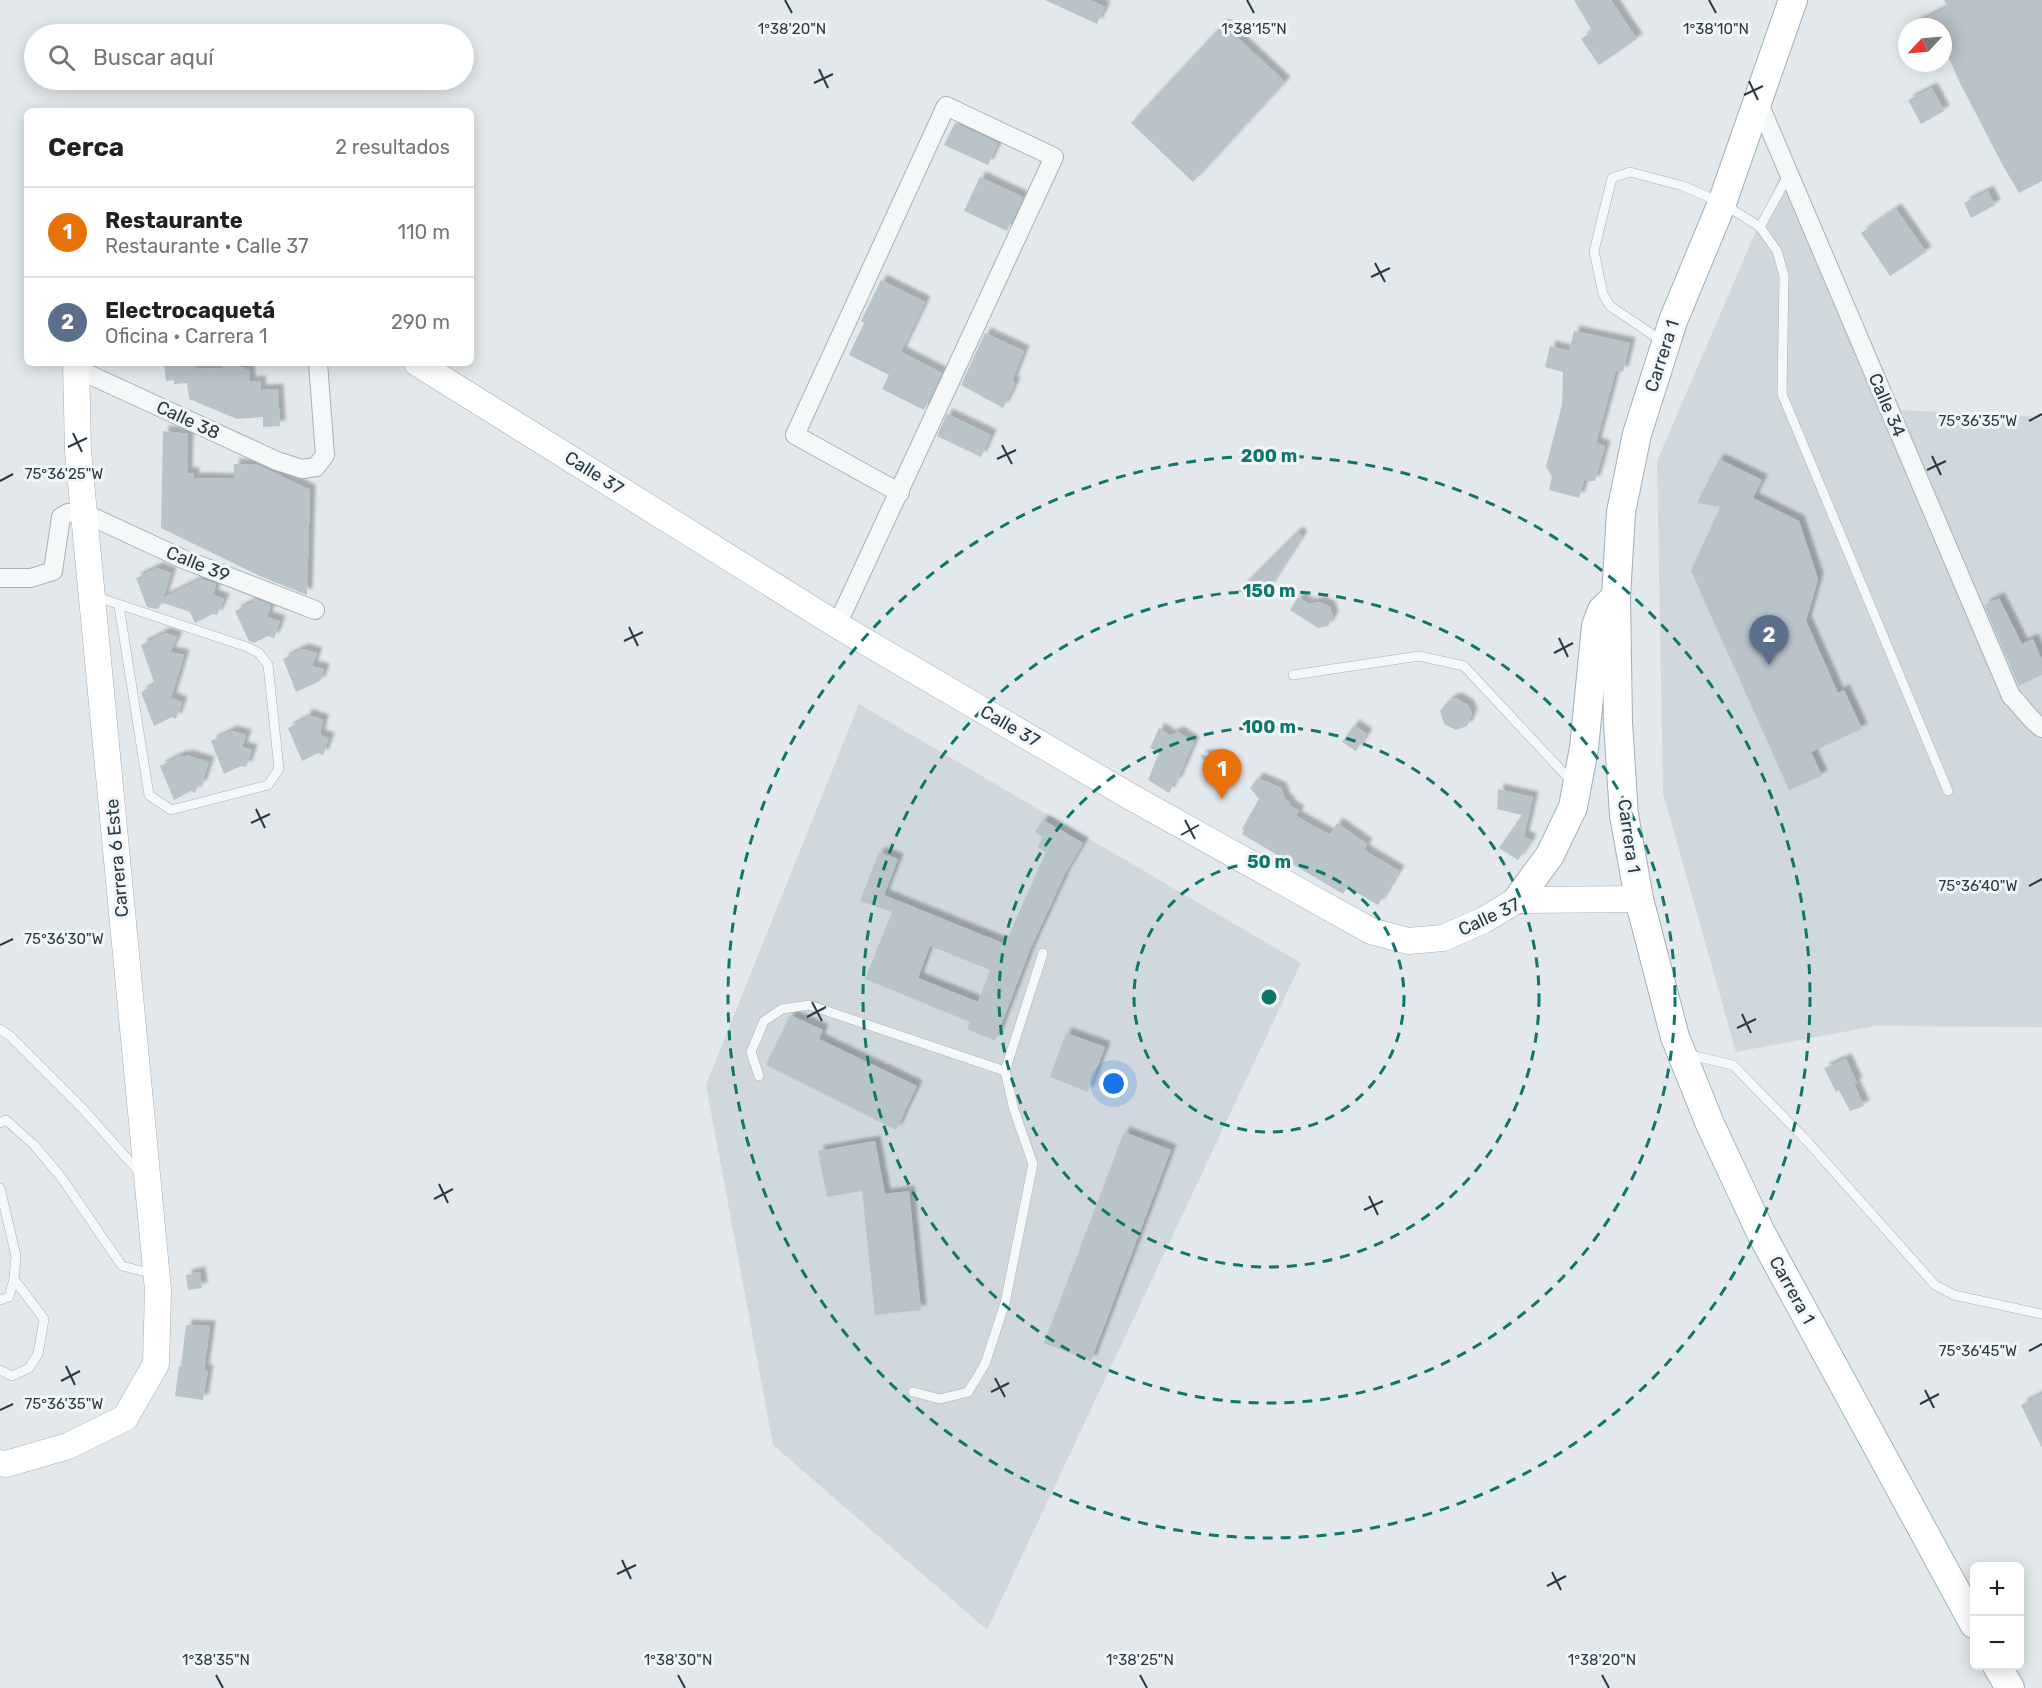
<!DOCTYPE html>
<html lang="es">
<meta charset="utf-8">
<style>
:root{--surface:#fff;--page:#f2f2f2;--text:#202124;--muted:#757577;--line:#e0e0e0;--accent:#da3e7c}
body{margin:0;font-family:Rubik,sans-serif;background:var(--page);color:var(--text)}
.controls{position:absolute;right:18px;bottom:18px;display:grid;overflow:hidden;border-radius:9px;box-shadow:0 3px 15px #0003}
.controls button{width:54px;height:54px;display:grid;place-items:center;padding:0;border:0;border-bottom:2px solid var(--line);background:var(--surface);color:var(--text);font:30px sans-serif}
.compass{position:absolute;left:1898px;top:18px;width:54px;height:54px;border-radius:50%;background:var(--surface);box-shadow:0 3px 15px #0003;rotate:244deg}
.you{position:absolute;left:1114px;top:1084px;width:21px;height:21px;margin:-15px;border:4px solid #fff;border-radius:50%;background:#1a73e8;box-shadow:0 0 0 9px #1a73e833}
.badge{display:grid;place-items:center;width:39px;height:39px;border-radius:50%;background:var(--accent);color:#fff;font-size:20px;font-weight:700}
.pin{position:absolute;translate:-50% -50px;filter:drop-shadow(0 2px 3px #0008)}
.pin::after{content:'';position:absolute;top:32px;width:21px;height:18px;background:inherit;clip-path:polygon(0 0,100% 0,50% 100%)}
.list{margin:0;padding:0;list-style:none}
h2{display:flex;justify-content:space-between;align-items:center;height:78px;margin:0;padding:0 24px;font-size:26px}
h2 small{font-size:20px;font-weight:400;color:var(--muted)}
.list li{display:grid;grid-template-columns:39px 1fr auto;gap:18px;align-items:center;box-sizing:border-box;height:90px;padding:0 24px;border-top:2px solid var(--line)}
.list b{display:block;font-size:22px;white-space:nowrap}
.list p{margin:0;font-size:20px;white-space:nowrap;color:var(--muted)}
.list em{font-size:20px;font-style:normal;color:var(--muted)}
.icon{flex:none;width:33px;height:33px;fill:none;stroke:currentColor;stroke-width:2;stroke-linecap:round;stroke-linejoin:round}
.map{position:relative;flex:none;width:2042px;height:1688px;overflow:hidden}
.search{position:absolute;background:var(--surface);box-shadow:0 3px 15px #0003;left:24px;top:24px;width:450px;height:66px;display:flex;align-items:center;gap:15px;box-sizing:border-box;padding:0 21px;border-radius:33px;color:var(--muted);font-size:22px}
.panel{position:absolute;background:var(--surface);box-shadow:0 3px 15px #0003;left:24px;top:108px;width:450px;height:258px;border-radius:9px}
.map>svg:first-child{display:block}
.built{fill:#d0d8de}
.building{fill:#b8c3ca;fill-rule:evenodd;filter:url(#shadow)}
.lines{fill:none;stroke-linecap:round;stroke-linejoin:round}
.lane-casing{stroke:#a6b0b6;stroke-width:10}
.street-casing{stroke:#a6b0b6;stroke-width:20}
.secondary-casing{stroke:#a6b0b6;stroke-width:27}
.primary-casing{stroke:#a0b0b8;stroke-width:30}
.lane{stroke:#f5f8f9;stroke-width:9}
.street{stroke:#f5f8f9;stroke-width:18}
.secondary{stroke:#fff;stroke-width:26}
.primary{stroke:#fff;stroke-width:28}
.ticks{fill:none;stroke:#283a45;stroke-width:2}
.ring{fill:none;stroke:#0f766e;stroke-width:3;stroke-dasharray:10 8}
.labels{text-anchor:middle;stroke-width:6;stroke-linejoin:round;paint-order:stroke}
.street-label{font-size:18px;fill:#283a45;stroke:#f2f6f8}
.ticks-label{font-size:15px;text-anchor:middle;fill:#283a45;stroke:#f2f6f8;stroke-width:6;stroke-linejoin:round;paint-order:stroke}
.centre{fill:#0f766e;stroke:#f2f6f8;stroke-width:3}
.ring-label{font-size:18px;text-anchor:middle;font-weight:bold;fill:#0f766e;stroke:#f2f6f8;stroke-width:6;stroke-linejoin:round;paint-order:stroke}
</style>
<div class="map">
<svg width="2042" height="1688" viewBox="0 0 2042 1688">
<defs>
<filter id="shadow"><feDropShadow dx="5.5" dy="-5.5" stdDeviation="1.5" flood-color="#0004"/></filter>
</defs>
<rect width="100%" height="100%" fill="#e2e8eb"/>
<g class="built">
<path d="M1789,154L1901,410L2042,417V1027L1875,1026L1736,1052L1663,793L1657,461Z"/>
<path d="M859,704L1301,963L987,1630L773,1445L706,1085Z"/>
</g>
<g class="building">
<path d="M1045,0H1090L1105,7L1097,24Z"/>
<path d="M1574,0H1611L1637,39L1599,65L1581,39L1592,31Z"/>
<path d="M1944,0H2042V181L2019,193L2002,164L1959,81L1943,45V27H1909L1948,7Z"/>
<path d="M1223,24L1285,82L1193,182L1131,123Z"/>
<path d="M1932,88L1944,111L1921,124L1908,100Z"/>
<path d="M955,123L998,143L988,165L944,145Z"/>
<path d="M980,177L1023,197L1007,231L964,211Z"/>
<path d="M1988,191L1995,205L1971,218L1964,203Z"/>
<path d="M1896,209L1926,252L1890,276L1861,233Z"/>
<path d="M881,280L925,302L901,352L942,373L924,410L882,389L889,375L849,355L864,323L861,321Z"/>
<path d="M1574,331L1630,343L1623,372L1616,370L1596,443L1605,446L1595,481H1584L1579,498L1549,490L1552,477L1546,466L1562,405L1563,372L1545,367L1550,346L1569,351Z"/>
<path d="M985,333L1024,351L1012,381L1015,383L1003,408L961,385Z"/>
<path d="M164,363H195L196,369L223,368V363H229L249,370L250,382L260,381L261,390L278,389L280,426L263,427V417L237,419L189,399L187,383L174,384V380L166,381Z"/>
<path d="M947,414L991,435L981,457L937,436Z"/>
<path d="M163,431L188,434L187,473H194L193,478L234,479V464L258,465L310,490L307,595L262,577L161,528Z"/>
<path d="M1719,459L1762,480L1753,498L1799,521L1818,579L1806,621L1838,693L1844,690L1862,729L1811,752L1822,776L1789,790L1691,571L1720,507L1697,503Z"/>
<path d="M1297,532L1302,536L1267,590L1262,587L1256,597L1238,591Z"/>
<path d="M157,568L171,573L163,598L202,579L216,584L213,595L224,599L217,615L213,614L195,623L190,612L161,602L159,608L156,609L147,607L136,578Z"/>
<path d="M1298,597L1309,604L1320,602L1330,607L1333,616L1328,626L1318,628L1290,610Z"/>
<path d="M1999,598L2022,644L2033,639L2042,660V675L2019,686L1984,605Z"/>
<path d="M255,599L271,605L267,617L280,621L274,638L268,636L254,643L249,641L235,611L253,602Z"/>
<path d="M165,633L177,637L170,652L184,655L171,698L182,702L176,719L172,717L154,726L141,692L155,685L141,645Z"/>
<path d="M303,649L317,653L312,666L324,669L320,681L296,692L283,659Z"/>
<path d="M1456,698L1468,705L1472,714L1467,726L1456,730L1444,724L1440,711L1448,701Z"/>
<path d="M306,714L323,720L320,735L329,738L323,755L318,753L302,761L288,728L305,719Z"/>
<path d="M1354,725L1367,734L1356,751L1342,742Z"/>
<path d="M1159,728L1171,736L1173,733L1175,735L1177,731L1194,742L1176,783L1174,782L1169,793L1148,780L1159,753L1150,748Z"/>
<path d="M232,731L246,735L242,747L252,750L246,767L241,766L224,774L211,741Z"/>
<path d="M186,755L209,762L201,786L198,785L195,793L191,791L174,800L160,766L181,756L186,757Z"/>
<path d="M1200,755L1219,756L1224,764L1218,772L1211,771Z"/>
<path d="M1258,778L1281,788L1285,799L1290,803L1289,805L1299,811L1296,816L1330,835L1337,823L1367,844L1364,850L1399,871L1378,905L1347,887L1343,894L1242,834L1244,830L1242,829L1259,799L1250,788Z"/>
<path d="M1498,789L1533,797L1524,836L1531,840L1518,860L1499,848L1522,815L1497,809Z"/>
<path d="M1043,820L1083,843L1065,874L1030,950L995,1041L967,1029L970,1022L865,979L892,912L860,901L879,852L898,859L884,895L1005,944L1046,852L1037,847L1043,837L1035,832ZM930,946L990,970L978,1002L918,978Z"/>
<path d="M790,1015L823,1030L819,1039L917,1086L896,1130L766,1065Z"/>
<path d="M1066,1033L1105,1047L1088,1092L1050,1077Z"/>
<path d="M1846,1059L1857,1083L1854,1084L1864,1106L1850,1111L1839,1090L1836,1092L1824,1068Z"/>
<path d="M1124,1132L1171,1150L1091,1361L1044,1343Z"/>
<path d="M875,1141L885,1194L909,1191L921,1310L875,1315L862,1191L827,1197L818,1151Z"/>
<path d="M200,1272L202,1288L188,1290L186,1275Z"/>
<path d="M186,1325L210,1326L204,1370H208L203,1400L175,1396L179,1366H181Z"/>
<path d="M2042,1394V1448L2021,1405Z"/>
</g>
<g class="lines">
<g class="lane-casing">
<g id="lane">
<path d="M1760,227L1789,174"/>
<path d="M1662,341L1610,306L1603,294L1594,251L1612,178L1630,172L1683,186L1722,203L1760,227L1777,251L1784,276L1782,394L1948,791"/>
<path d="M94,596L247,647L259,653L268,665L279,769L268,785L171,810L149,795L119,606"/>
<path d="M1293,675L1419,656L1464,666L1573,783"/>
<path d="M0,1029L10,1036L83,1109L140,1173"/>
<path d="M1686,1054L1733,1065L1806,1140L1935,1285L1954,1295L2042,1314"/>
<path d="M759,1076L751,1052L764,1021L782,1009L809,1005L1005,1071"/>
<path d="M0,1123L6,1120L34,1145L61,1177L122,1266L154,1274"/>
<path d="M0,1188L16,1256L14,1279L9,1297L0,1300"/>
<path d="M0,1370L12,1376L29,1368L38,1354L44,1319L14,1279"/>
<path d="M913,1392L940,1399L968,1392L985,1364L1005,1303L1033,1164L1014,1110L1005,1071L1043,953"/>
</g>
</g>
<g class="street-casing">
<g id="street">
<path d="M1758,101L2011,696C2022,706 2030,721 2042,728"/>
<path d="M75,368L277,461L302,469L316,467L325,455L318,363"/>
<path d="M0,578H31L53,571L61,517L68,513H84L183,559L315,610"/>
<path d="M837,625L1054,157L946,106L795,435L900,493"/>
</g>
</g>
<g class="secondary-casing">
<g id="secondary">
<path d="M417,363L837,625L1131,797L1371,931L1408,941L1443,938L1484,920L1517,900L1639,899"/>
<path d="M0,1463L6,1464L68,1446L125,1418L156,1364L158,1290L78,451L76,363"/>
</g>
</g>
<g class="primary-casing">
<g id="primary">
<path d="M1793,0L1722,203L1673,321L1637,434L1621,512L1616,597L1618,723L1624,815L1639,899L1675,1037L1710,1124L1761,1233L1974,1624"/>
<path d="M1517,900L1550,855L1573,807L1584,748L1596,626L1602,610L1616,597"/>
<path d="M1997,1666L2010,1688"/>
</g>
</g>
<use href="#lane" class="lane"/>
<use href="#street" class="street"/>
<use href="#secondary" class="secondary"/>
<use href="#primary" class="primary"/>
</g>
<path class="ticks" d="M785,0L792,13M1247,0L1254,13M1709,0L1716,13M819,69L828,88M1749,81L1758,100M814,83L833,74M1744,95L1763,86M1375,263L1385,282M1371,277L1390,268M2029,421L2042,414M73,433L82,452M1002,445L1012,464M68,447L87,438M1932,456L1941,475M997,459L1016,450M1927,470L1946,461M0,481L13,474M629,627L638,646M1559,638L1568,657M624,641L643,632M1554,653L1573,643M256,809L265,828M1185,820L1195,839M251,823L270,814M1181,835L1199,825M2029,886L2042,879M0,945L13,939M812,1002L822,1021M1742,1014L1751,1033M807,1017L826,1007M1737,1028L1756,1019M439,1184L448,1203M1369,1196L1378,1215M434,1199L453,1189M1364,1210L1383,1201M2029,1351L2042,1344M66,1366L75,1385M995,1378L1005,1397M61,1381L80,1371M1925,1390L1934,1408M991,1392L1009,1383M1920,1404L1939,1394M0,1410L13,1404M622,1560L631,1579M1552,1572L1561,1590M617,1574L636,1565M1547,1586L1566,1576M216,1675L223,1688M678,1675L685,1688M1140,1675L1147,1688M1602,1675L1609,1688"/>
<g class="ring">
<circle cx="1269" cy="997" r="135"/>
<circle cx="1269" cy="997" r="270"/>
<circle cx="1269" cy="997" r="406"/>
<circle cx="1269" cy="997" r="541"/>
</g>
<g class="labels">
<g class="street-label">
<text transform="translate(1662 356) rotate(-72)" y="6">Carrera 1</text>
<text transform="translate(1887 405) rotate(67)" y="6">Calle 34</text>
<text transform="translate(188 420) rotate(25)" y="6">Calle 38</text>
<text transform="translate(594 473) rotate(32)" y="6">Calle 37</text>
<text transform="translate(198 564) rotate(22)" y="6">Calle 39</text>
<text transform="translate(1010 726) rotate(30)" y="6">Calle 37</text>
<text transform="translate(1629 836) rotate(82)" y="6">Carrera 1</text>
<text transform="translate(117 858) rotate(-95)" y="6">Carrera 6 Este</text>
<text transform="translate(1489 917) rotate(-25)" y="6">Calle 37</text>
<text transform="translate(1792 1290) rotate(61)" y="6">Carrera 1</text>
</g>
</g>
<g class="ticks-label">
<text x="792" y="34">1°38'20"N</text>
<text x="1254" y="34">1°38'15"N</text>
<text x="1716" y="34">1°38'10"N</text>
<text x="1978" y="426">75°36'35"W</text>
<text x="64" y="479">75°36'25"W</text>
<text x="1978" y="891">75°36'40"W</text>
<text x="64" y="944">75°36'30"W</text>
<text x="1978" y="1356">75°36'45"W</text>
<text x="64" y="1409">75°36'35"W</text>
<text x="216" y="1665">1°38'35"N</text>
<text x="678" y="1665">1°38'30"N</text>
<text x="1140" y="1665">1°38'25"N</text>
<text x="1602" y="1665">1°38'20"N</text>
</g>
<circle cx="1269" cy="997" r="9" class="centre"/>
<g class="ring-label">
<text x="1269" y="462">200 m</text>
<text x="1269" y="597">150 m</text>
<text x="1269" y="733">100 m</text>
<text x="1269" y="868">50 m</text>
</g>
</svg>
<div class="controls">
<button>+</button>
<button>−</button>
</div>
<svg class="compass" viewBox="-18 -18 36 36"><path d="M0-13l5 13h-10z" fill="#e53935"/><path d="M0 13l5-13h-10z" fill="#757577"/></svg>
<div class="you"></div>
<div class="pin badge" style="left:1222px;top:799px;background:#e8710a">1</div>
<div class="pin badge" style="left:1769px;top:665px;background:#5c6f8a">2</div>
<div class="search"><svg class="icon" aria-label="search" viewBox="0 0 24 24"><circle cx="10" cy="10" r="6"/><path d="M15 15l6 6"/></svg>Buscar aquí</div>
<section class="panel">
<h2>Cerca<small>2 resultados</small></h2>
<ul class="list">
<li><span class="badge" style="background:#e8710a">1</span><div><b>Restaurante</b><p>Restaurante · Calle 37</p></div><em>110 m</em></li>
<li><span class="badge" style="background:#5c6f8a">2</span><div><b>Electrocaquetá</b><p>Oficina · Carrera 1</p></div><em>290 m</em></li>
</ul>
</section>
</div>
